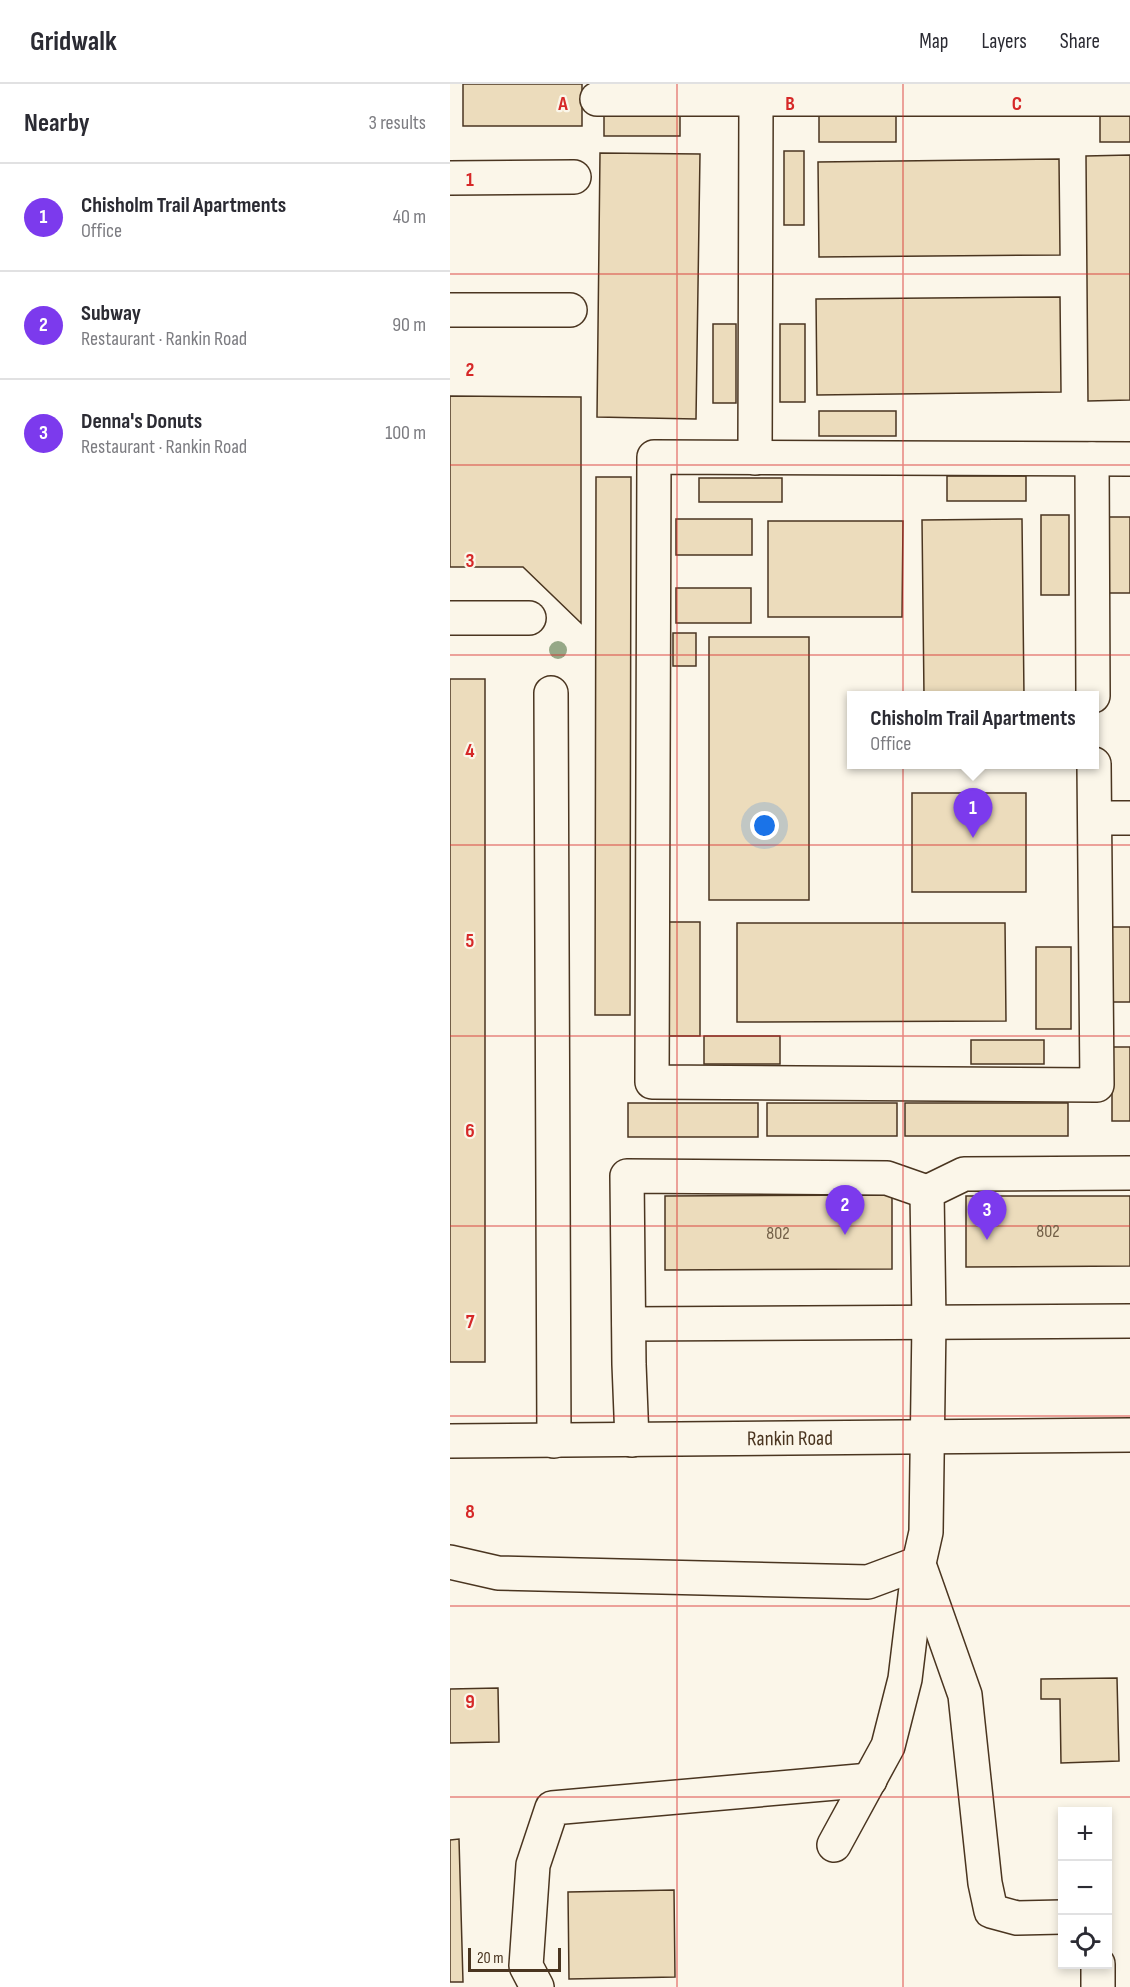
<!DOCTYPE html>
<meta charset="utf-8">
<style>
:root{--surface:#fff;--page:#f7f7f7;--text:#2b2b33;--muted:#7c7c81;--line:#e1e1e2;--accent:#7c3aed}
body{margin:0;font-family:"Sofia Sans Condensed",sans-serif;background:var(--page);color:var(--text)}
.controls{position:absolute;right:18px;bottom:18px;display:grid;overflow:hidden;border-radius:0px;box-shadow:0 3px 9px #0003}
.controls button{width:54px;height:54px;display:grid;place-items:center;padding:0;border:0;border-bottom:2px solid var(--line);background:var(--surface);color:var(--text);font:30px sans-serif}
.scale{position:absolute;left:18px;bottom:15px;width:93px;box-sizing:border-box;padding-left:6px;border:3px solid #4a3520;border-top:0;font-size:16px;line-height:21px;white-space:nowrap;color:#4a3520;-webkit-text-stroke:4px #fbf6e9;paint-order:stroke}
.you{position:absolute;left:315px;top:742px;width:21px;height:21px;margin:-15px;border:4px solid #fff;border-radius:50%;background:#1a73e8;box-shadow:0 0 0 9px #1a73e833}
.badge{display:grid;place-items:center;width:39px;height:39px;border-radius:50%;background:var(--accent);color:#fff;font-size:20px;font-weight:700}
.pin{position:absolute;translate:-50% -50px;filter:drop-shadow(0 2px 3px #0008)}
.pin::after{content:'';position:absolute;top:32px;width:21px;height:18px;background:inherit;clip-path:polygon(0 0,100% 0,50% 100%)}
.popup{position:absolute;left:397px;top:607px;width:252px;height:78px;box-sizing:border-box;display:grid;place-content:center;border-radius:0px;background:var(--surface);filter:drop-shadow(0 2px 4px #0005);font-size:20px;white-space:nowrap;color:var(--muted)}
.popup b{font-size:22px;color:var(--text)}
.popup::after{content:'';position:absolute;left:50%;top:100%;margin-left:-12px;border:12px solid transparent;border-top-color:var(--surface)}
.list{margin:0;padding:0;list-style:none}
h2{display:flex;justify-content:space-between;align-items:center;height:78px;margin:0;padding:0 24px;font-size:26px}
h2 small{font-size:20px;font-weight:400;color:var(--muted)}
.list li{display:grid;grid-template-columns:39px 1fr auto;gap:18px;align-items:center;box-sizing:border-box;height:108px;padding:0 24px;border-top:2px solid var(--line)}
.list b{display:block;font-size:22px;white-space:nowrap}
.list p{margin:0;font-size:20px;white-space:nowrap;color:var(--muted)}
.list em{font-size:20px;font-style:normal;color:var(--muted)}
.icon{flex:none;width:33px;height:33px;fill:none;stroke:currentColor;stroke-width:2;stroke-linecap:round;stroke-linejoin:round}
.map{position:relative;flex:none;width:680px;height:1903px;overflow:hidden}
header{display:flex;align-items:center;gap:36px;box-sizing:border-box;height:84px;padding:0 30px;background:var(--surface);border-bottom:2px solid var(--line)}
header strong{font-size:28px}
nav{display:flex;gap:33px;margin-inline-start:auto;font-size:21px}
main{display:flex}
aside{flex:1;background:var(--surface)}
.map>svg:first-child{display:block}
.building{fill:#ecdcbc;stroke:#4a3520;stroke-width:1.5}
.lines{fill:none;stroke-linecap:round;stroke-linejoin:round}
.minor-casing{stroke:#4a3520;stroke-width:36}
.major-casing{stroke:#4a3520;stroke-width:36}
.minor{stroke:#fbf6e9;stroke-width:33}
.major{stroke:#fbf6e9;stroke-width:33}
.tree{fill:#96a887}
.grid{fill:none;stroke:#d62828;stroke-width:1.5;stroke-opacity:0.55}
.labels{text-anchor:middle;stroke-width:4.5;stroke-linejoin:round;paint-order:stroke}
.number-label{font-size:18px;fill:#725f47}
.street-label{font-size:21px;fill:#4a3520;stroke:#fbf6e9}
.grid-label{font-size:20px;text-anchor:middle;font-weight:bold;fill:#d62828;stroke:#fbf6e9;stroke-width:4.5;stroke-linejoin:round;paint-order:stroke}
</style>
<header>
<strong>Gridwalk</strong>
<nav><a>Map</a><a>Layers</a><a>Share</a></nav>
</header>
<main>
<aside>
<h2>Nearby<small>3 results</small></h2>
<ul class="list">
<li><span class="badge">1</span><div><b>Chisholm Trail Apartments</b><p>Office</p></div><em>40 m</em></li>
<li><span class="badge">2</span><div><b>Subway</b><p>Restaurant · Rankin Road</p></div><em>90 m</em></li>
<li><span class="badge">3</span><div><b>Denna's Donuts</b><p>Restaurant · Rankin Road</p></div><em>100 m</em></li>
</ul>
</aside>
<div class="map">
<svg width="680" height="1903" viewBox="0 0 680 1903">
<rect width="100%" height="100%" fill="#fbf6e9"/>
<g class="building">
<rect x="13" y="0" width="119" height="42"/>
<rect x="154" y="28" width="76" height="24"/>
<rect x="369" y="32" width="77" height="26"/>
<rect x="650" y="32" width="30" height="26"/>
<rect x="334" y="67" width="20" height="74"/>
<path d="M150,69L250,70L246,335L147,333Z"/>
<path d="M680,71V316L638,317L636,72Z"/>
<path d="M609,75L610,171L369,173L368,78Z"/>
<path d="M610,213L611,308L367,311L366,215Z"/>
<rect x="263" y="240" width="23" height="79"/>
<rect x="330" y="240" width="25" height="78"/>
<path d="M0,312L131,313V539L73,483H0Z"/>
<rect x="369" y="327" width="77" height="25"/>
<rect x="497" y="392" width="79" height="25"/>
<path d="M146,393H181L180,931H145Z"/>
<rect x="249" y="394" width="83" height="24"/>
<rect x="591" y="431" width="28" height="80"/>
<rect x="658" y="433" width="22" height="76"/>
<rect x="226" y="435" width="76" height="36"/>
<path d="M572,435L574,612H474L472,436Z"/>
<path d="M318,437H453L452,533H318Z"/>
<rect x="226" y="504" width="75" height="35"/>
<rect x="223" y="549" width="23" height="33"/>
<rect x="259" y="553" width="100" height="263"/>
<rect x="0" y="595" width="35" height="683"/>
<rect x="462" y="709" width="114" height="99"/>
<rect x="216" y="838" width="34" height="114"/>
<path d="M287,839H555L556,937L287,938Z"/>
<rect x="659" y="843" width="21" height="75"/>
<rect x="586" y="863" width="35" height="82"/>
<rect x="254" y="952" width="76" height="28"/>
<rect x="521" y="956" width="73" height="24"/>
<rect x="662" y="963" width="18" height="74"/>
<rect x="178" y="1019" width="130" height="34"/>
<rect x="317" y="1019" width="130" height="33"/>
<rect x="455" y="1019" width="163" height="33"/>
<path d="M442,1111V1185L215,1186V1112Z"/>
<path d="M516,1112H680V1182L516,1183Z"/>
<path d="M667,1594L669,1677L611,1679L610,1615H591V1595Z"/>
<path d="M48,1604L49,1658L0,1659V1605Z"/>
<path d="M9,1755L13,1898H0V1756Z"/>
<path d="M224,1806L225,1893L119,1895L118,1808Z"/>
</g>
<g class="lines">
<g class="minor-casing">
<g id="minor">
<path d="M147,15H680"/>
<path d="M0,94L124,93"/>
<path d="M0,226H120"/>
<path d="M305,374L306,15"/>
<path d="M642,375L643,612"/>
<path d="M0,534H79"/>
<path d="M101,609L104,1357"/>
<path d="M644,680L647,1001L202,998L204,373L680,375"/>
<path d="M645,734H680"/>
<path d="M179,1240L680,1237"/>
<path d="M182,1356L179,1280L177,1092L437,1094L477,1108"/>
<path d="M0,1478L48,1489L418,1498L469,1479"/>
<path d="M471,1486L515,1611L535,1799L541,1827L567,1834L612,1833"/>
<path d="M384,1761L438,1662L455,1595L469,1479L476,1448L479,1238L477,1108L514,1090L680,1089"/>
<path d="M648,1880V1903"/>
<path d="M87,1903L76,1882L83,1781L102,1724L420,1696"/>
</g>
</g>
<g class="major-casing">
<g id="major">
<path id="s1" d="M0,1357L680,1351"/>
</g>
</g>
<use href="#minor" class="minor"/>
<use href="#major" class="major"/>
</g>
<circle class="tree" cx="108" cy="566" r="9"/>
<path class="grid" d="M227,0V1903M453,0V1903M0,190H680M0,381H680M0,571H680M0,761H680M0,952H680M0,1142H680M0,1332H680M0,1522H680M0,1713H680"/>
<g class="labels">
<g class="number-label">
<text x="598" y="1153">802</text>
<text x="328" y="1155">802</text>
</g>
<g class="street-label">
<text dy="7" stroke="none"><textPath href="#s1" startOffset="340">Rankin Road</textPath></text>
</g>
</g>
<g class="grid-label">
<text x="113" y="26">A</text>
<text x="340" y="26">B</text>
<text x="567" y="26">C</text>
<text x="20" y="102">1</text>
<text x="20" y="292">2</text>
<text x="20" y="483">3</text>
<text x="20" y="673">4</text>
<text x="20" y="863">5</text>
<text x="20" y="1053">6</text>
<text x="20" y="1244">7</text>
<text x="20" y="1434">8</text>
<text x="20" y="1624">9</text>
</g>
</svg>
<div class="controls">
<button>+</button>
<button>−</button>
<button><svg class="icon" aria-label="locate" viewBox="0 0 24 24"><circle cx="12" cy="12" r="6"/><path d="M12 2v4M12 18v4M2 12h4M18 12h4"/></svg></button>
</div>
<div class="scale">20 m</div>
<div class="you"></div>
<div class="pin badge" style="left:523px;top:754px">1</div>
<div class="popup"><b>Chisholm Trail Apartments</b>Office</div>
<div class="pin badge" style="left:395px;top:1151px">2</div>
<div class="pin badge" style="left:537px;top:1156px">3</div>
</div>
</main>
